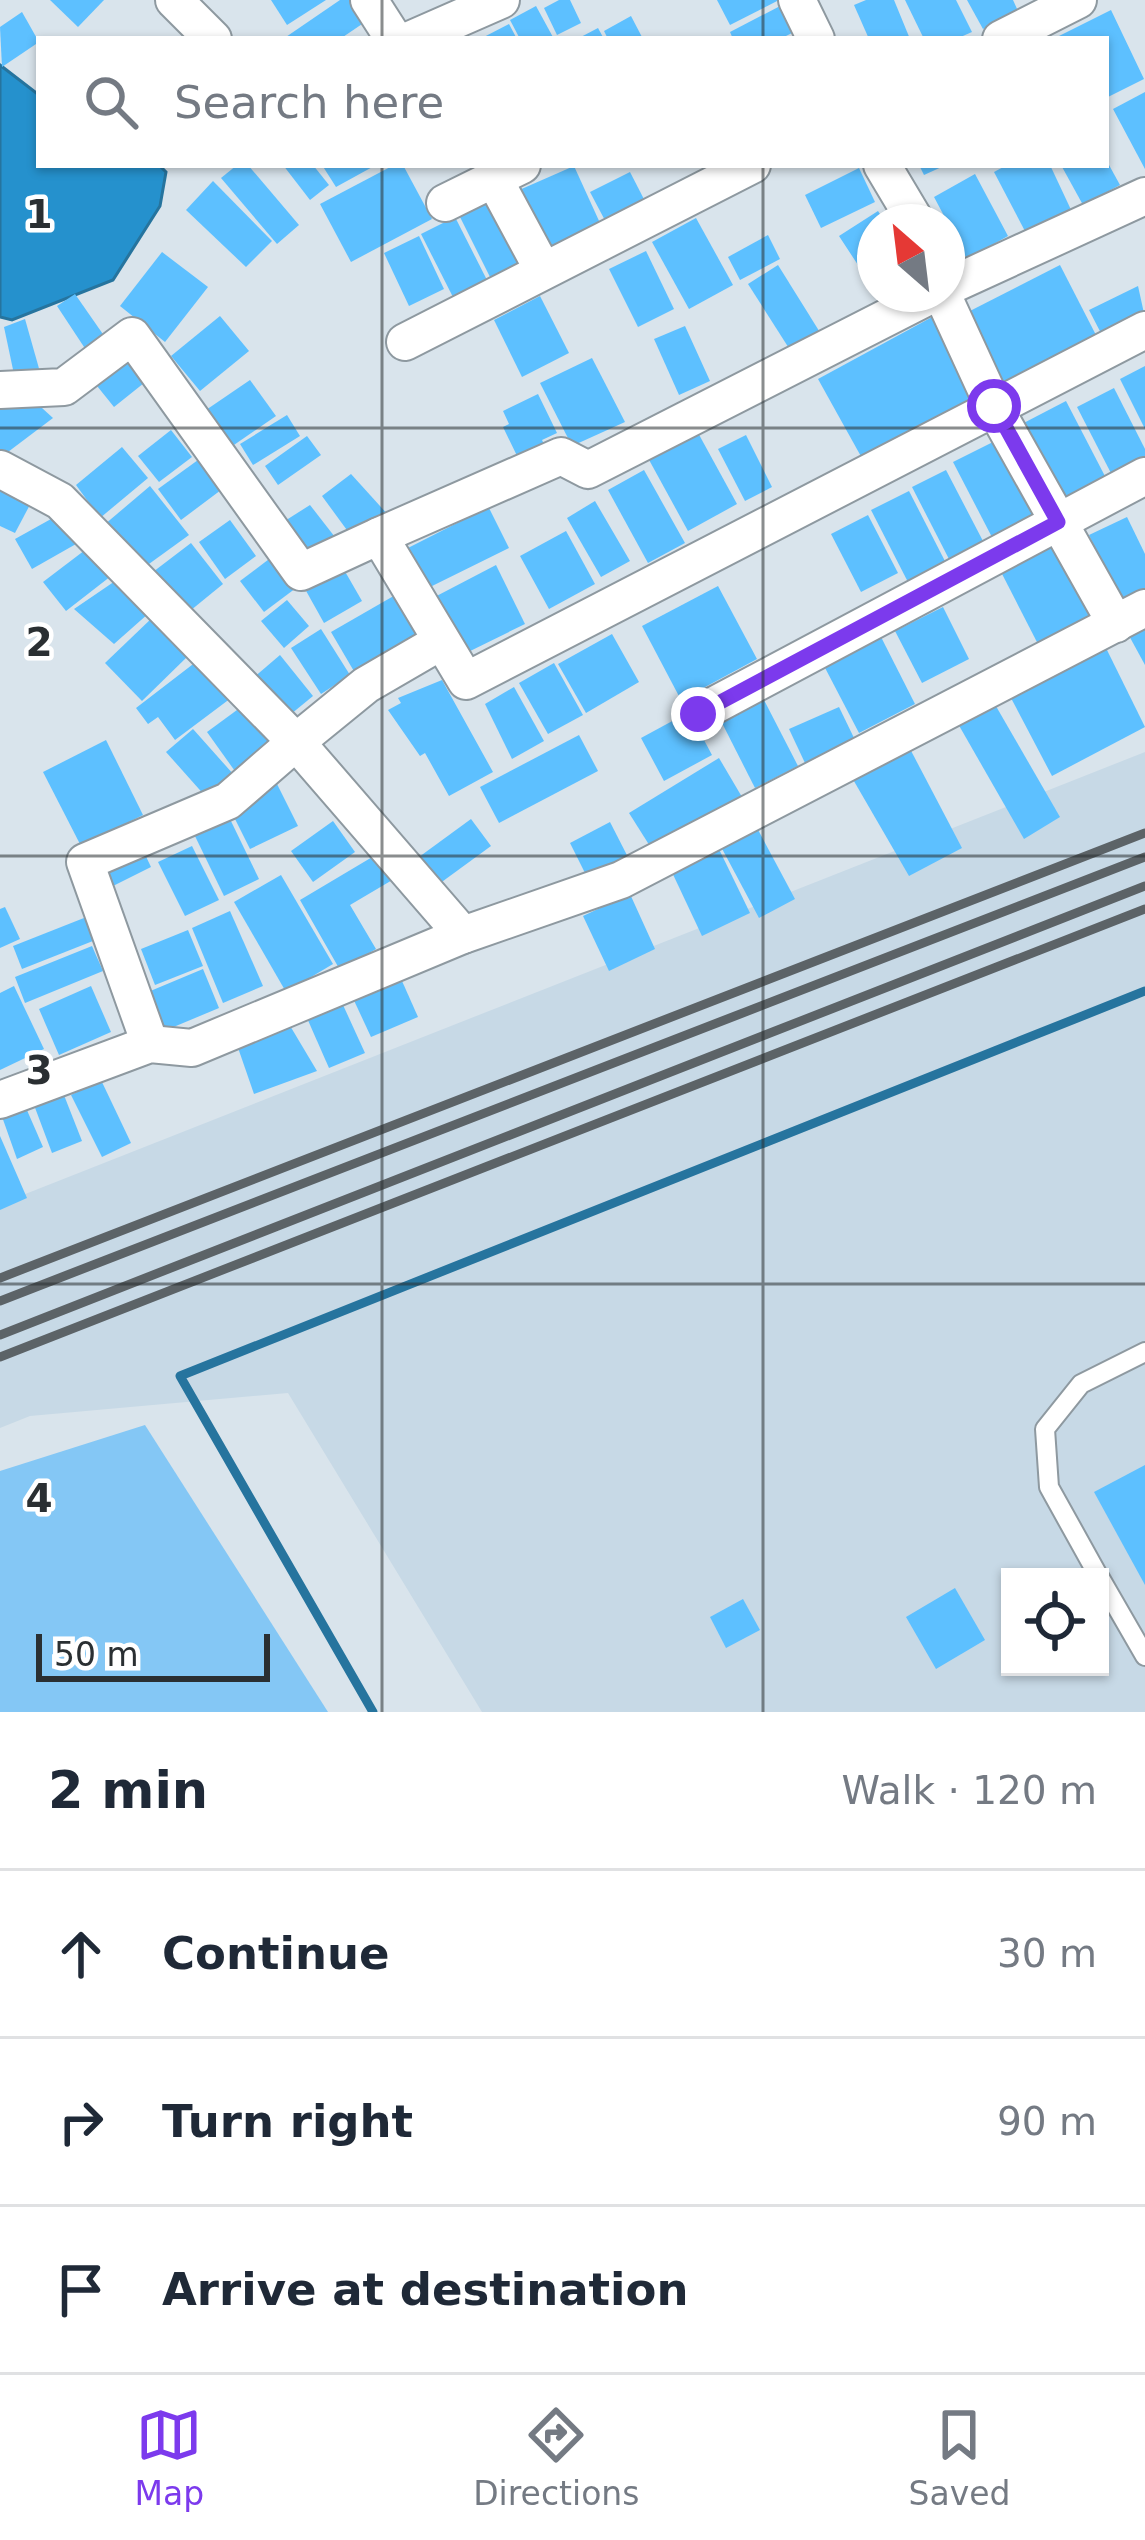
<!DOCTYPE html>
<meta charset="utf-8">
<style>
:root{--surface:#fff;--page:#f6f6f7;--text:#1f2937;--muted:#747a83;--line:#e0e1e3;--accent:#7c3aed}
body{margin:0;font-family:"DejaVu Sans",sans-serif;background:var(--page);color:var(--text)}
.controls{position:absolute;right:36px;bottom:36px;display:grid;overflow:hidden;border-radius:0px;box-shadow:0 3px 9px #0004}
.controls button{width:108px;height:108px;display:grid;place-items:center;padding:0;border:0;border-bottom:3px solid var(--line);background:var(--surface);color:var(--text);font:60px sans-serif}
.compass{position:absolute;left:857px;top:204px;width:108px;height:108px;border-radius:50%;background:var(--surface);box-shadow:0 3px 9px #0004;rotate:332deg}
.scale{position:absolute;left:36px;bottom:30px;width:234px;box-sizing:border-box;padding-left:12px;border:6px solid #2a2f32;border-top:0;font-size:33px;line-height:42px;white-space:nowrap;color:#2a2f32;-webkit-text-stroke:9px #fff;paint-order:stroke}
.stop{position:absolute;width:36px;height:36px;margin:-27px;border:9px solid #7c3aed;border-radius:50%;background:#fff}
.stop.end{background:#7c3aed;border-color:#fff;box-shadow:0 3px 12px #0008}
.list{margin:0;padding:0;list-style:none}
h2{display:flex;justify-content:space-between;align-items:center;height:156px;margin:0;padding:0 48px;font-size:51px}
h2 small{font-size:39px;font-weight:400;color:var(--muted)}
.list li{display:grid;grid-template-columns:78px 1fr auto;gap:36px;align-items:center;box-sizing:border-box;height:168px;padding:0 48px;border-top:3px solid var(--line)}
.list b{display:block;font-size:45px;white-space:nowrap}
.list em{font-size:39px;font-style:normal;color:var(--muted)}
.icon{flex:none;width:66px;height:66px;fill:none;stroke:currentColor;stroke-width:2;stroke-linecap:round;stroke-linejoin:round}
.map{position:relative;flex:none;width:1145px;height:1712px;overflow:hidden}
.search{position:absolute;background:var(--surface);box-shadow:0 3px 9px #0004;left:36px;right:36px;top:36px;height:132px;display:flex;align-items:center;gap:30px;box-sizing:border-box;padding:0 42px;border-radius:0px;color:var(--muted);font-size:45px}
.sheet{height:660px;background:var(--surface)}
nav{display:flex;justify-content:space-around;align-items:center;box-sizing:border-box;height:168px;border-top:3px solid var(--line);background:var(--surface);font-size:33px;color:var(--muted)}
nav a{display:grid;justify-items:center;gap:6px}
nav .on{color:var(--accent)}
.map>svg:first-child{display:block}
.built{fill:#c7d9e6;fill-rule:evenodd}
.green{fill:#84c7f5}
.water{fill:#2591cd;stroke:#26749e;stroke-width:3}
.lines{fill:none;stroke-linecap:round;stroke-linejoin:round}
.stream{stroke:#26749e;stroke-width:9}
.building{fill:#5dc0ff}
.lane-casing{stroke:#8e99a0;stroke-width:22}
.street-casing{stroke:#8e99a0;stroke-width:40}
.lane{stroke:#fff;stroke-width:18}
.street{stroke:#fff;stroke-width:36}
.rail{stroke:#5c6367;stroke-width:9}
.route{stroke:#7c3aed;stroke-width:15}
.grid{fill:none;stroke:#2a2f32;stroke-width:3;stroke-opacity:0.55}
.grid-label{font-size:39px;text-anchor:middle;font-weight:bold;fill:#2a2f32;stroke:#fff;stroke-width:9;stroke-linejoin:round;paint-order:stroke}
</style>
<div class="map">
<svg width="1145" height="1712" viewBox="0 0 1145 1712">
<rect width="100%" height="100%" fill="#d9e4ec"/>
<path class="built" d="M1145,752V1712H482L288,1393L30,1416L0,1428V1204ZM1010,1577H1100V1667H1010Z"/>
<path class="green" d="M145,1425L328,1712H0V1471Z"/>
<path class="water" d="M0,65L39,95V165H159L166,172L160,206L113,280L12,320L0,317Z"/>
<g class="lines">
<path class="stream" d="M373,1712L180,1376L1145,991"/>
</g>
<g class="building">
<path d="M50,0H104L78,27Z"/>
<path d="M271,0H326L287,25Z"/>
<path d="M340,0H359L371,18L340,39H283Z"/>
<path d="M559,0H570L581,23L557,35L544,8Z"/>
<path d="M717,0H779L730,25Z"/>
<path d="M866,0H894L910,39H869L854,5Z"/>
<path d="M905,0H956L972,32L956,39H924Z"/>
<path d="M967,0H1013L1018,11L983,29Z"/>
<path d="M782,5L796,31L780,39H733L730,32Z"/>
<path d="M536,6L554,39H520L510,20Z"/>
<path d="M1111,10L1144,79L1106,98V39H1053Z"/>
<path d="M22,12L39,42L2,67L0,27Z"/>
<path d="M631,16L643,39H608L604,31Z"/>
<path d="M509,24L517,39H480Z"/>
<path d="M598,28L604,39H577Z"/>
<path d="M1145,92V169L1113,109Z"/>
<path d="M237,165H248L299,225L277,244L221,178Z"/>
<path d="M283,165H313L329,185L310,200Z"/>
<path d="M322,165H376L336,187Z"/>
<path d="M394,165H403L432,219L351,262L320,204Z"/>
<path d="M919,165H946L924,175Z"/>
<path d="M1007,165H1050L1073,214L1027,235L994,172Z"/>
<path d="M1061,165H1109L1120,185L1083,205Z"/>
<path d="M574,166L605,234L549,259L517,191Z"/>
<path d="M859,168L875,202L821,228L805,195Z"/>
<path d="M630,172L648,207L609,228L590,192Z"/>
<path d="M975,174L1008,236L967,259L934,197Z"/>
<path d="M213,181L272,241L246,267L186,210Z"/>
<path d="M494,200L528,268L494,285L460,217Z"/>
<path d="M878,211L885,222H875V291L839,236Z"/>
<path d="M455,217L490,286L456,303L421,234Z"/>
<path d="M696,218L733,285L689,309L652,242Z"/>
<path d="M768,235L780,259L740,280L728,257Z"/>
<path d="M419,236L444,289L409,306L384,253Z"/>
<path d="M646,251L674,309L638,327L609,269Z"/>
<path d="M162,252L208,287L165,342L120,306Z"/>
<path d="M778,265L821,334L792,353L748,284Z"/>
<path d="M1060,265L1097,337L1003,385L966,313Z"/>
<path d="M1138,286L1145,318L1104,339L1089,310Z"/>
<path d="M75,294L107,340L88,353L57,306Z"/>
<path d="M540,296L569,353L522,377L494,320Z"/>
<path d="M220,316L249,351L200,391L171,356Z"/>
<path d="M934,316L979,396L863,460L818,379Z"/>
<path d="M25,319L40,372L15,379L4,327Z"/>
<path d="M685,326L710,381L679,395L654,339Z"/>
<path d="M120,353L144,383L114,407L89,376Z"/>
<path d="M592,358L625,422L572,446L540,383Z"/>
<path d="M1145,366V429L1120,379Z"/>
<path d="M250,380L276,416L231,447L206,410Z"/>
<path d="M1114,388L1145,449V463L1114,479L1077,407Z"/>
<path d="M538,394L557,433L542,440L547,450L520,462L503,427L509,424L503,411Z"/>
<path d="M31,398L53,418L0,458V408Z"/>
<path d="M1066,401L1108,482L1058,507L1016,427Z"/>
<path d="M287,415L300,436L253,465L240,444Z"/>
<path d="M171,430L192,457L159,482L138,456Z"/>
<path d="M697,431L737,504L688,531L648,458Z"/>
<path d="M746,435L772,487L745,501L718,449Z"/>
<path d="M307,436L321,455L278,485L265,466Z"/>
<path d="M999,439L1040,520L995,543L953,462Z"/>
<path d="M122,447L148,478L100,518L76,485Z"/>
<path d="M198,460L221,490L181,520L158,489Z"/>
<path d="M644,470L685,543L648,563L608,490Z"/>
<path d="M946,470L984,543L950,561L912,487Z"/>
<path d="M351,474L390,517L352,537L322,496Z"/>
<path d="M0,481L33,499L15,533L0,526Z"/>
<path d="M150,486L189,535L142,569L104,525Z"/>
<path d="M909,491L948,567L910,586L871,510Z"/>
<path d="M485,500L509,548L424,590L404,550L467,518L463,511Z"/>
<path d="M595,501L630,561L601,577L567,518Z"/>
<path d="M310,505L338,541L301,561L280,524Z"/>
<path d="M60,514L76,544L32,569L15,539Z"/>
<path d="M868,515L898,573L861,592L831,534Z"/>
<path d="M1127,517L1145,554V592L1122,604L1089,535Z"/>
<path d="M230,520L256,556L225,579L199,542Z"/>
<path d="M566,531L595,584L549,609L520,556Z"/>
<path d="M1059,540L1099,618L1040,648L1000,570Z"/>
<path d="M191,543L223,584L185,615L149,575Z"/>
<path d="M89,547L111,576L66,611L43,582Z"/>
<path d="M277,553L300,585L264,612L240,581Z"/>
<path d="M496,565L525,624L460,656L427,601Z"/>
<path d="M343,568L362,601L324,623L305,589Z"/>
<path d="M121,577L149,613L114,644L74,609Z"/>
<path d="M718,586L757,659L681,700L642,626Z"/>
<path d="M404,590L427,631L355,673L331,632Z"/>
<path d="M287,600L309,626L284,648L261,621Z"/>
<path d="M943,607L969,659L922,683L895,631Z"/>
<path d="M153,617L189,655L142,701L105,663Z"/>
<path d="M1145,623V665L1127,632Z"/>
<path d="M321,629L350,675L321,694L291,648Z"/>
<path d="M879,633L915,704L859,733L822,662Z"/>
<path d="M612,634L639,682L586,713L558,664Z"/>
<path d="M1106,648L1145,727L1052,776L1011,698Z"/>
<path d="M280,655L313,696L285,719L253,678Z"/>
<path d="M201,658L231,698L175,740L158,717L148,724L136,708Z"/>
<path d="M554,663L583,715L548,734L519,683Z"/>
<path d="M442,680L493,772L449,796L425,753L420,756L388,710L401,703L398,698Z"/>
<path d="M514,687L544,741L512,759L485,704Z"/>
<path d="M252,699L282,741L237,774L207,732Z"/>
<path d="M764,700L798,766L755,788L721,721Z"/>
<path d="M993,701L1060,817L1024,839L957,722Z"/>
<path d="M839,707L855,740L805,763L789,729Z"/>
<path d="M689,712L712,755L664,781L641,738Z"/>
<path d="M193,729L234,775L207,798L166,752Z"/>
<path d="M579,735L598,771L499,823L480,787Z"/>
<path d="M106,740L143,815L81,846L43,772Z"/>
<path d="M908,745L962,848L909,876L851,776Z"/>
<path d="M719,758L742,797L653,851L629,813Z"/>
<path d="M277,784L298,826L250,849L229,807Z"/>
<path d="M229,817L259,879L224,896L194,834Z"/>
<path d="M471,819L491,846L439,884L419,857Z"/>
<path d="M333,821L355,852L313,882L291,851Z"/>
<path d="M610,822L632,865L591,885L570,843Z"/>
<path d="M755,824L795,899L759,918L719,843Z"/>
<path d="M717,845L750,913L702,936L670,868Z"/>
<path d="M141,846L151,867L113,886L103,865Z"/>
<path d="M192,846L219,900L185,916L158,862Z"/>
<path d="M379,853L394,879L350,905L376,949L340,970L300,900Z"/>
<path d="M281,875L333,964L286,992L234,902Z"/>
<path d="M630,894L655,949L609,971L583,916Z"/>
<path d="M5,907L20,939L0,948V909Z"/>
<path d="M230,911L263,986L223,1003L192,928Z"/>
<path d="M89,916L98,939L22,969L13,946Z"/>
<path d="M188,930L203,966L155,985L141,949Z"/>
<path d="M92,946L103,971L25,1003L15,977Z"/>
<path d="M203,969L219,1008L164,1031L148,992Z"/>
<path d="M398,972L418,1017L371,1037L351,994Z"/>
<path d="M14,986L44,1049L0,1070V993Z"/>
<path d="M91,986L111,1032L59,1055L39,1009Z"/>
<path d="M338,994L365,1053L329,1068L303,1009Z"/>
<path d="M286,1019L317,1071L254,1094L236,1042Z"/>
<path d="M101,1080L131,1143L102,1157L71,1095Z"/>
<path d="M60,1085L82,1141L52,1153L31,1097Z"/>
<path d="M23,1101L43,1147L17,1159L0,1111Z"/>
<path d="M0,1136L27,1198L0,1210Z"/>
<path d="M1145,1465V1585L1094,1492Z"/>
<path d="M955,1588L985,1640L936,1669L906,1617Z"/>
<path d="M743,1599L760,1630L726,1648L710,1617Z"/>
</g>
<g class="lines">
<g class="lane-casing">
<g id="lane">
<path d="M1099,1577L1049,1487L1045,1429L1081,1384L1145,1352"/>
<path d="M1100,1578L1145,1656"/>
</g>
</g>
<g class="street-casing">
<g id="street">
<path d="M174,0L213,39"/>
<path d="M369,0L394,39"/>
<path d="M797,0L816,39"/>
<path d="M412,39L501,0"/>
<path d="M1001,39L1078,0"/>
<path d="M882,165L916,222"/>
<path d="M494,179L543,270"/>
<path d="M445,203L522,165"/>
<path d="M947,287L1145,196"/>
<path d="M942,294L994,407L1116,624"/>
<path d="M405,342L752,165"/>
<path d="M0,390L64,387L132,336L301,572L379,536L466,681L1145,330"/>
<path d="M0,469L60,501L296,742L366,685L440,642"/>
<path d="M379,536L561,456L588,470L933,294"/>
<path d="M698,714L1145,476"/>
<path d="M150,1044L85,862L228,801L296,742L463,935"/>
<path d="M0,1100L150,1044L192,1048L463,935L621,880L1145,608"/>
</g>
</g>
<use href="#lane" class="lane"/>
<use href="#street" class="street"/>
<g class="rail">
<path d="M0,1278L1145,833"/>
<path d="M0,1301L1145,857"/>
<path d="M0,1335L1145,886"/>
<path d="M0,1357L1145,909"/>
</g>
</g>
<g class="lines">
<path class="route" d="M698,714L1058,522L994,406"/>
</g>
<path class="grid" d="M382,0V39M763,0V39M382,165V1712M763,165V1712M0,428H1145M0,856H1145M0,1284H1145"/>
<g class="grid-label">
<text x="39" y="228">1</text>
<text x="39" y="656">2</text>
<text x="39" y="1084">3</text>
<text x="39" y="1512">4</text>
</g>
</svg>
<div class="controls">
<button><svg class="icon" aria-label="locate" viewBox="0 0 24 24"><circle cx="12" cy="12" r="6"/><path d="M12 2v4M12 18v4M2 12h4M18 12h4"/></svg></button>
</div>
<svg class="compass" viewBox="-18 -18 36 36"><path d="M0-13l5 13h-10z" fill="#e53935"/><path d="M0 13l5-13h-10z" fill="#747a83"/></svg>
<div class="scale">50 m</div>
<div class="stop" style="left:994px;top:406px"></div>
<div class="stop end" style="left:698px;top:714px"></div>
<div class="search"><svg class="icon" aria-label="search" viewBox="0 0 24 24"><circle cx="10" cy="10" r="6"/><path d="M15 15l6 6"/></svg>Search here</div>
</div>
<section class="sheet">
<h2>2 min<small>Walk · 120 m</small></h2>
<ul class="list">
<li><svg class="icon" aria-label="ahead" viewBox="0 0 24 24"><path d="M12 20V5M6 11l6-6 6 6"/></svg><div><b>Continue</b></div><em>30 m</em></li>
<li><svg class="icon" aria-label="right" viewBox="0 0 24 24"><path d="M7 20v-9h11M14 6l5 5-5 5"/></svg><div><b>Turn right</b></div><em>90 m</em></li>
<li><svg class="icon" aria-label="arrive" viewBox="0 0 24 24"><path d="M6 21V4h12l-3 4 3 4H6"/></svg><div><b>Arrive at destination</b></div></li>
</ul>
</section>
<nav>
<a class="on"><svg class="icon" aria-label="map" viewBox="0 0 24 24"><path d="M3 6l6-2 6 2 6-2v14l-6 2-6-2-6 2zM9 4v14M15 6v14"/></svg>Map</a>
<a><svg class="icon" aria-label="directions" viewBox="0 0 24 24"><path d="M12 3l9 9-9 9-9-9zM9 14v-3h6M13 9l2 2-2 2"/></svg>Directions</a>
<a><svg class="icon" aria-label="saved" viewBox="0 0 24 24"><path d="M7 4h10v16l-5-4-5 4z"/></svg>Saved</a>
</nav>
